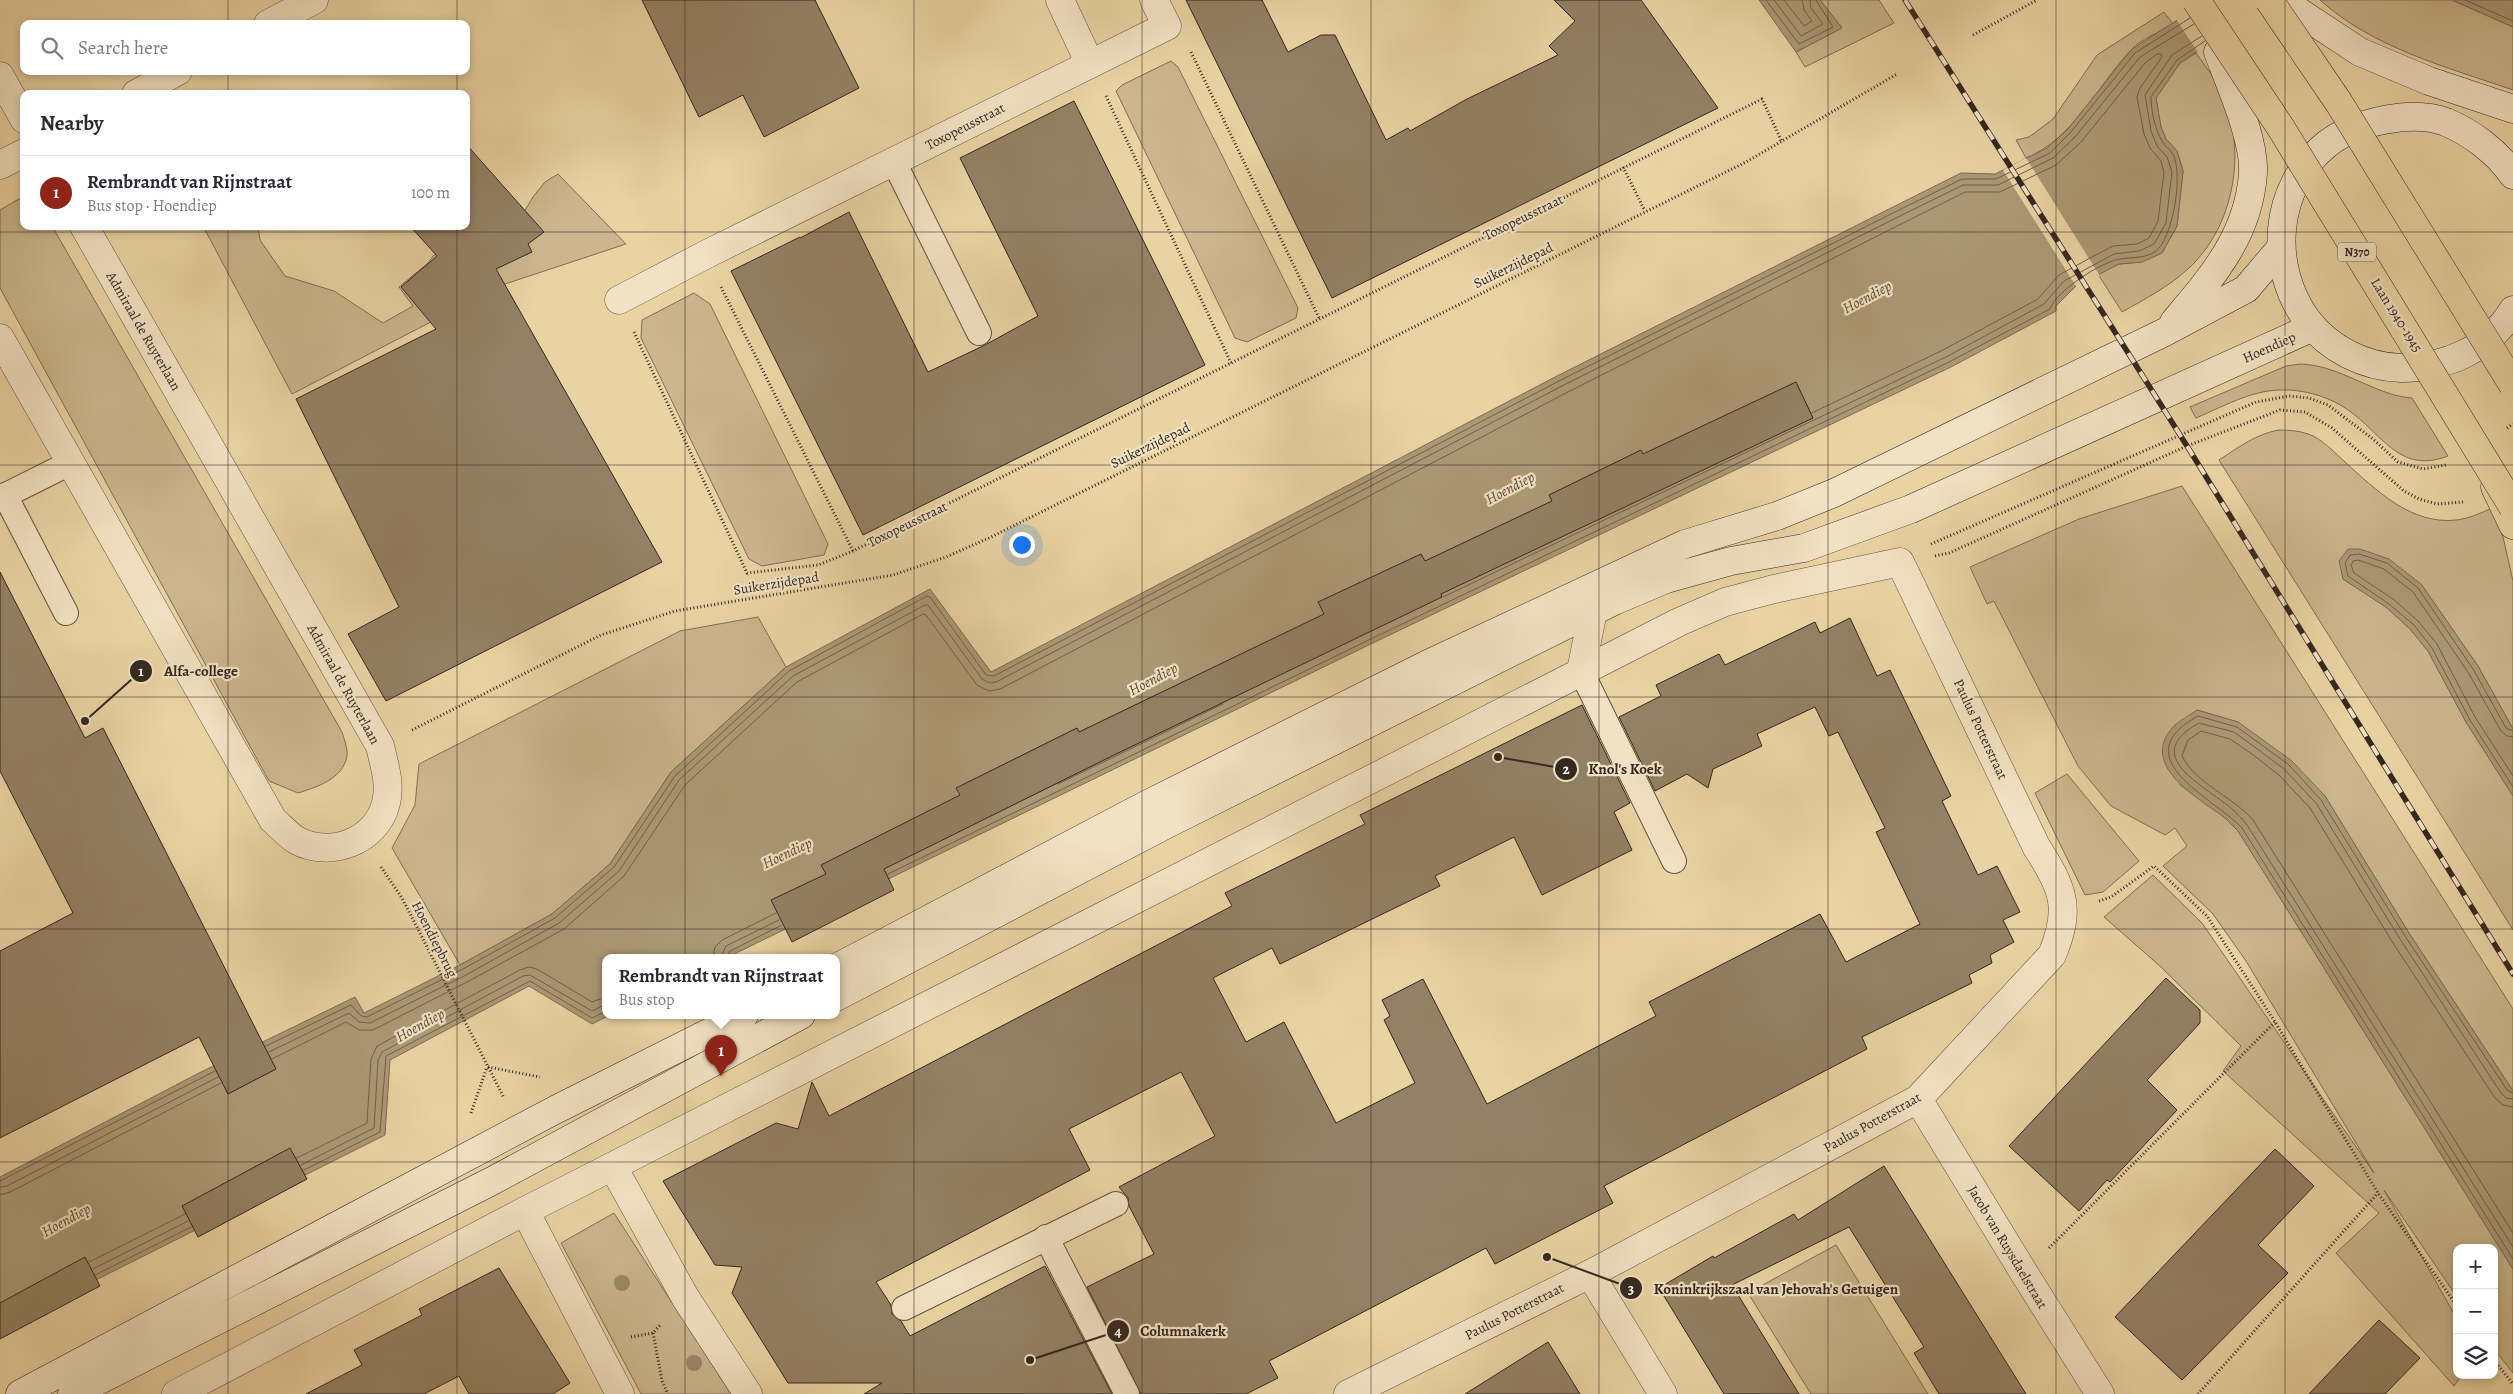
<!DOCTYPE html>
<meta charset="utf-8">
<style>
:root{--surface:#fff;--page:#f2f2f3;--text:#2b2b33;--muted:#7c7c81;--line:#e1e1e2;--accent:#8f2418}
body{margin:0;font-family:Alegreya,serif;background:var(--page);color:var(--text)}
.controls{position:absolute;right:15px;bottom:15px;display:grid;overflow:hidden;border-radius:10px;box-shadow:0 2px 8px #0003}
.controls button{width:45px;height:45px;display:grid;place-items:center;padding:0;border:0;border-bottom:1px solid var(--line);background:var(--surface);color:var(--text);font:25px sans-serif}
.you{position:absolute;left:1021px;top:544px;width:18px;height:18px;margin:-12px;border:4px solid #fff;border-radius:50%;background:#1a73e8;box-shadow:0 0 0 8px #1a73e833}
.badge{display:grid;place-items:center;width:32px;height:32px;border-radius:50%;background:var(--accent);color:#fff;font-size:16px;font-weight:700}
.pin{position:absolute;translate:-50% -41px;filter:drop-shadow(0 1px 2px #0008)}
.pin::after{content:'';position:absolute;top:26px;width:18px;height:15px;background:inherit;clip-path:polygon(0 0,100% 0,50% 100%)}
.popup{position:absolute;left:602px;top:954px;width:238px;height:65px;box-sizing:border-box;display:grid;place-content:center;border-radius:10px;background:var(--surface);filter:drop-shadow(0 1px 4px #0005);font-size:16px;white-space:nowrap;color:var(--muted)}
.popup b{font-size:19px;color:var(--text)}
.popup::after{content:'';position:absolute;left:50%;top:100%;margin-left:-10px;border:10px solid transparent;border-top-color:var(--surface)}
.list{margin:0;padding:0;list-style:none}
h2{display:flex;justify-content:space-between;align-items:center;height:65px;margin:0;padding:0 20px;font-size:21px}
h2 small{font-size:16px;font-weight:400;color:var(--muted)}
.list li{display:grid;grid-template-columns:32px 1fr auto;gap:15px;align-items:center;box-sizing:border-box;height:75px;padding:0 20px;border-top:1px solid var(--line)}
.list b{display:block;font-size:19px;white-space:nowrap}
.list p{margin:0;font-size:16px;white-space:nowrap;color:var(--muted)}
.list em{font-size:16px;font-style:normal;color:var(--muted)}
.icon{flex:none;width:28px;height:28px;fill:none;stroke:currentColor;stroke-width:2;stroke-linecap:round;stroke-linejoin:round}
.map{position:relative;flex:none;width:2513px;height:1394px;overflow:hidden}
.search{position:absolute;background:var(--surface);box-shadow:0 2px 8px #0003;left:20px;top:20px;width:450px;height:55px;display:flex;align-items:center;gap:12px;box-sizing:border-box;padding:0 18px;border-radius:10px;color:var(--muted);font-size:19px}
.panel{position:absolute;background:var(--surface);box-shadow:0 2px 8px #0003;left:20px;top:90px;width:450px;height:140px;border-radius:10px}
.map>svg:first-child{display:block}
.green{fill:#cbb68d;stroke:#7e6f56}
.water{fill:#ab9976;stroke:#7b6c53}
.pier{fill:#ead3a3}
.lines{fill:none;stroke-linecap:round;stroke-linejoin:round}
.shore{stroke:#6e604a;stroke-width:1}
.building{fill:#928164;stroke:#32281f}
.lane-casing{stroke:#605340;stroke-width:26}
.street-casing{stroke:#605340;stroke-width:29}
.secondary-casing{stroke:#32281f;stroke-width:29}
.highway-casing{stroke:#32281f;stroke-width:29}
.path{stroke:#32281f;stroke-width:3;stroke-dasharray:1 2.5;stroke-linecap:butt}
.lane{stroke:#f1e2c3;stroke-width:24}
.street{stroke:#f1e2c3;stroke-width:28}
.secondary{stroke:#f1e2c3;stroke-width:28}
.highway{stroke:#ead3a3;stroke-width:28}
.rail-casing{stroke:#32281f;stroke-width:5.5}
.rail{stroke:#f1e2c3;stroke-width:4;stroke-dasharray:11;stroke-linecap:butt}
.highway-bridge-casing{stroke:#32281f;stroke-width:29;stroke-linecap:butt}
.highway-bridge{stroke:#ead3a3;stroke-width:28}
.tree{fill:#9a8969}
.grid{fill:none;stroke:#32281f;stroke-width:1;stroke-opacity:0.55}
.labels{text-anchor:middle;stroke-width:4.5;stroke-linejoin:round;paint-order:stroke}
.shield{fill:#f1e2c3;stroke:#6b6050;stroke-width:1}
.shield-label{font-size:12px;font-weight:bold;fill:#32281f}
.street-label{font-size:14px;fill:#32281f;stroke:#f1e2c3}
.water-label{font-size:15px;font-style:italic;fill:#564a39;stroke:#f1e2c3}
.leader{fill:none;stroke:#32281f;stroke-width:2}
.callout-dot{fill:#32281f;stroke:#f1e2c3;stroke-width:2}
.mark-label{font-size:15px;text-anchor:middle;font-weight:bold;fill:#fff}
.callout-label{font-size:15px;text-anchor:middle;font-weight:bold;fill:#32281f;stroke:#f1e2c3;stroke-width:4.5;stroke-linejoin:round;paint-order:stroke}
</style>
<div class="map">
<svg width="2513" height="1394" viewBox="0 0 2513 1394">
<rect width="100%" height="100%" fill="#ead3a3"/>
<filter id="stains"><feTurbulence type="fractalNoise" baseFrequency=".004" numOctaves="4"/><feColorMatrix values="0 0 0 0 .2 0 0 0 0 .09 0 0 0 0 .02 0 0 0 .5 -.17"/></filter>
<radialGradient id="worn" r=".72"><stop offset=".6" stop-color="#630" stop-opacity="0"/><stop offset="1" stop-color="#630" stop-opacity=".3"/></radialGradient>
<g class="green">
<path d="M1820,0H1879L1894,23L1805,67L1796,52L1842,28Z"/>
<path d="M2320,0H2452L2513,27V90C2447,67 2373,48 2320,0Z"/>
<path d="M2164,12L2173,24C2159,33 2142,38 2131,50C2097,86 2073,139 2026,158L2016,140L2029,137L2053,119L2097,55Z"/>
<path d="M2196,53C2205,66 2217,80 2223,95C2247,152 2234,226 2189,268C2170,286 2145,299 2122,312L2098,274L2119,264L2142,262L2162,253L2177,226L2183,171L2177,151L2166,139L2161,127L2156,98L2180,63Z"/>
<path d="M1171,61L1178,67L1298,308L1296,318L1247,342L1235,338L1116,91L1122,85Z"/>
<path d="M558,174L626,244L502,285L292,394L203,226H258L260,240L285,276L334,291L383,323L413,306L399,287L428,263L434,255L524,212L533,197L545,182Z"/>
<path d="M24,196V226H52L342,732C344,739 348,749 347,756C343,779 317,787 298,793L269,781L0,288V210Z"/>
<path d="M694,293L710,304L828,544L824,555L762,566L749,559L641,338L642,320Z"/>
<path d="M2300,364C2341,365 2373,395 2412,398L2448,456C2401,474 2384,437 2351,412C2331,397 2304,389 2279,390C2250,391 2222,407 2196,418L2190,407L2286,366Z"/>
<path d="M2279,430C2290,430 2302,431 2313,436C2325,442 2335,453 2345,462C2376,490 2411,525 2456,520C2468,519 2481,513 2492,508L2503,537L2513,581V729L2478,666L2421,584L2340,561L2343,579L2386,607L2410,629L2428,651L2466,722L2513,796V930L2219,460C2239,447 2256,434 2279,430Z"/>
<path d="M2182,486L2513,1009V1091L2409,933L2325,796L2238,722L2197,710L2180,785L2223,816L2238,831L2513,1269V1373L2494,1349V1248H2457V1297L2384,1190L2457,1319V1375H2462L2454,1386L2336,1253L2379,1213L2223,1071L2241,1046L2161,967L2104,917L2153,875L2202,923L2374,1173L2246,961L2213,914L2163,866L2187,846L2175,828L2165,835L2111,806L2078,766L1994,601L1987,604L1970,567L2079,519Z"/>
<path d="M758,617L786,667L671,772L610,864L552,914L460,965L392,848L415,805L419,764L680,631Z"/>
<path d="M2067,774L2139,861L2103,892L2085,895L2035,793Z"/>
<path d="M614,1213L731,1394H641L561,1243Z"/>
<path d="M1836,1245L1928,1394H1811L1748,1293Z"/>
</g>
<g class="water">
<path d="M1759,0H1820L1842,28L1796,52Z"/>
<path d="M2452,0H2513V27Z"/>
<path d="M2196,8L2218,38L2180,63L2156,98L2161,127L2166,139L2177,151L2183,171L2177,226L2162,253L2142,262L2119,264L2075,287L2056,306V311L1951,367L1377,641L728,957H606V1015H610L592,1024L529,986L390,1060L385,1135L0,1328V1177L199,1073L355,997L364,1013L460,965L552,914L610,864L671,772L786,667L930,589L991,672L1557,376L1899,204L1961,173L1995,174L2047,148L2067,130L2132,49Z"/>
<path d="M2348,549H2360L2389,559L2421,584L2478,666L2513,729V796L2466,722L2428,651L2410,629L2386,607L2343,579L2339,561Z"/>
<path d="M2197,710L2238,722L2292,761L2325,796L2409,933L2513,1091V1269L2238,831C2233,826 2227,819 2221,815C2195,796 2138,764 2174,726C2180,720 2190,715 2197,710Z"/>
</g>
<g class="pier">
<path d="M2204,0H2280L2199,54L2176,19Z"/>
<path d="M2026,158L2100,276L2077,288L2003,170Z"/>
</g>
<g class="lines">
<g class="shore">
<path d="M1766,0L1799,44L1833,27L1816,0"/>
<path d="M1774,0L1801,36L1823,24L1811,8L1810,0"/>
<path d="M1784,0L1804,26L1812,21L1804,10L1802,0"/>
<path d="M2465,0L2513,21"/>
<path d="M1443,597L1946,357L2044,304L2064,281L2114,254L2139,251L2154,244L2166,223L2172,172L2167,157L2157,146L2151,131L2145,95L2172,55L2202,36"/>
<path d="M2513,731L2506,728L2473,669L2418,588L2387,563L2359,554L2350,555L2345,563L2348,576L2389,604L2414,625L2432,648L2470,720L2513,787"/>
<path d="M2513,737L2507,736L2501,731L2468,672L2413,592L2384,569L2358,560L2353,561L2351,565L2354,573L2393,599L2418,621L2437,644L2475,717L2513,776"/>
<path d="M1058,784L1223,704"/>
<path d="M888,874L1375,637L1949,362L2050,309C2056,291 2101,262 2120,259C2132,257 2150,259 2159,248C2174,230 2182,177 2174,156C2171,150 2165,147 2162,141C2155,130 2151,110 2151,97L2177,60L2205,41"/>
<path d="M713,957L715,947L722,940L776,913"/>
<path d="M721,957L726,946L779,920"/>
<path d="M727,957L730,951L782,925"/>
<path d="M266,1046L351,1005L361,1016L367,1017L463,969L555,918L614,867L675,776L789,671L927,596L930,597L986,675L994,676L1559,381L1901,209L1962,179H1996L2050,153L2070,133L2135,53L2190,18"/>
<path d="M269,1052L349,1013L359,1022L370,1023L466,975L559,923L619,871L679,780L793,676L925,605H928L982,679L990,683L996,682L1562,386L1904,214L1963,185H1998L2053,158L2075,137L2140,57L2194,24"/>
<path d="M272,1059L346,1022L359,1030H373L469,981L564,929L624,876L685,785L797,682L923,614L926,615L977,685L989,691L1000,689L1566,393L1907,221L1965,192H2000L2056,165L2081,142L2145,63L2157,54H2161L2162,57L2140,88L2137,97L2144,134L2150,148L2161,161L2164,172L2158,221L2149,238L2137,244L2113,246L2090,258L2059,275L2038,299L1943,350L1812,413"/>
<path d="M2513,1093L2507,1090L2405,936L2321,800L2289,765L2237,727L2198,716C2122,758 2213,797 2242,828L2513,1259"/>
<path d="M2513,1099L2506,1098L2501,1093L2400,939L2316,803L2284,769L2256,748L2234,732L2199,723C2139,756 2204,785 2231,808C2237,813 2242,819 2247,825L2513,1247"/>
<path d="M2513,1107L2503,1105L2495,1098L2393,943L2310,808L2279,775L2252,754L2230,739L2201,731L2188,740L2182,756C2196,784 2232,796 2253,820L2513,1233"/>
<path d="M297,1158L367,1123L371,1059L377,1046L520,970L529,967L537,969L592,1002L606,997"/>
<path d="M301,1165L374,1128L378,1060L382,1052L523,976L530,975L592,1011L606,1004"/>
<path d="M304,1170L380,1132L386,1056L530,981L592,1018L606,1011"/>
<path d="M0,1181L215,1071"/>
<path d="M0,1187L7,1186L218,1077"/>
<path d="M0,1195L10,1192L221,1083"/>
<path d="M89,1262L185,1214"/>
<path d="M93,1269L188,1221"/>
<path d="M95,1275L191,1227"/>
</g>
</g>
<g class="building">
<path d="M642,0H815L859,88L764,137L743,95L699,117Z"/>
<path d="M1186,0H1262L1288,52L1321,35H1335L1386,140L1408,128L1410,131L1467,99L1558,55L1549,46L1575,21L1554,0H1641L1718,108L1332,298Z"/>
<path d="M1074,101L1205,365L863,535L731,271L800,237V238L849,212L928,372L985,345L1038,316L960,158Z"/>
<path d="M466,144L544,232L528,244L532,252L496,269L662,562L386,701L348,634L399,607L296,399L436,329L401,287L437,256L410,226H466Z"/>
<path d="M1796,382L1813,418L1441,594L1442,597L1112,756L884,869L894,890L792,942L771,900L826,874L821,865L960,795L956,788L1077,728L1079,732L1324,614L1318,602L1421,554L1425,561L1552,501L1549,495L1641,450L1643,454Z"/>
<path d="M0,572L85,738L103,728L276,1069L228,1094L199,1037L0,1138V951L73,913L0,771Z"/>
<path d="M1850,618L1877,676L1890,670L1951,796L1942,801L1978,875L1997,866L2020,912L2003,920L2014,942L1990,955L1992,963L1969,975L1972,983L1862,1037L1867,1049L1604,1186L1613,1203L1495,1264L1486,1248L1444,1270L1269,1361L1278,1378L1246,1394H1141L1087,1287L1154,1254L1129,1206L1128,1198L1119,1187L1215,1136L1181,1072L1069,1129L1090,1170L876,1282L891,1305L892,1314L901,1321L910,1336L1045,1266L1112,1394H864L882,1383H788L732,1293L742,1267L715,1265L663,1181L776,1123L798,1129L812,1082L829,1116L1232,906L1225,893L1365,824L1360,815L1582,705L1630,803L1614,812L1632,850L1542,895L1514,837L1435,876L1440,886L1280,964L1272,948L1213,978L1246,1042L1284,1022L1336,1123L1415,1083L1384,1020L1390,1016L1382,1000L1423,979L1487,1104L1656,1016L1649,1002L1820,914L1846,962L1920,924L1876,832L1885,828L1838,732L1829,736L1815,707L1757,734L1762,746L1713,769L1708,788L1687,774L1655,791L1619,717L1661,696L1656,685L1719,654L1725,665L1815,622L1820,633Z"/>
<path d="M2166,978L2200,1010V1023L2147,1080L2177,1110L2110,1182L2107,1180L2079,1211L2009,1146Z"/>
<path d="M290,1148L307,1179L198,1237L182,1206Z"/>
<path d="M2275,1149L2314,1186L2258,1245L2288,1273L2182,1380L2115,1317Z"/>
<path d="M1884,1166L2026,1394H1939L1914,1353L1924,1347L1849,1227L1732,1285L1799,1394H1724L1659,1288L1713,1256L1714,1258L1794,1214L1798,1220Z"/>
<path d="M85,1257L100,1286L0,1339V1303Z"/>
<path d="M499,1268L570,1383L553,1394H469L459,1376L424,1394H306L362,1365L354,1350L422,1315L419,1309Z"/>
<path d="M2379,1320L2420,1358L2385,1394H2309Z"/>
<path d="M1548,1342L1580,1394H1465Z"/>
</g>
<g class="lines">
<g class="lane-casing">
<g id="lane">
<path d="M894,162L979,333"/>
<path d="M5,495L66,613"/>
<path d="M0,498L70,463"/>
<path d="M1581,671L1674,861"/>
<path d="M1046,1237L1127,1394"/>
<path d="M904,1308L1116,1204"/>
</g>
</g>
<g class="street-casing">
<g id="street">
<path d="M1060,0L1090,64"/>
<path d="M268,24L314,0"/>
<path d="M0,76L24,119"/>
<path d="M136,94L178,71"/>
<path d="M0,165L24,153"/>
<path d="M619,300L705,255L1167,26L1154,0"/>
<path d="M0,338L273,820C280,826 288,835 296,840C330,859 377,841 386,803C391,784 384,764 380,746L84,226"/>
<path d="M1581,671L1593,611"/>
<path d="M1918,1099L2024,1273L2100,1394"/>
<path d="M613,1167L685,1297L748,1394"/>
<path d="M525,1211L620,1394"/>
<path d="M1590,1274L1663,1394"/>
<path d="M176,1394L525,1211L1679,622L1725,602L1774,589L1900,562L2036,846C2063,889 2072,907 2052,955L1918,1099L1590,1274L1348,1394"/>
</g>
</g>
<g class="secondary-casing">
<g id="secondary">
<path d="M2281,0L2360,52L2429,81L2513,109"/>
<path d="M2513,175C2497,152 2472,133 2446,122C2412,109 2355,122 2327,144C2273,187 2268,266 2307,320C2329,349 2365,367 2401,368C2446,368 2489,349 2513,310"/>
<path d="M2174,322C2212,277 2249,235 2253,173C2255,140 2230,84 2218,52"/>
<path d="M836,968L1146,805L1426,665L1685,544L1777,516L1834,493L2165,332L2246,289L2280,249"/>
<path d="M836,997L1167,824L1614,601L1666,579L1731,561L1804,548L1911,509L2313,327"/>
<path d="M20,1394L555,1110L744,1015"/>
<path d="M72,1394L492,1181L801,1015"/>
</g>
</g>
<g class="highway-casing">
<path id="highway" d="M2495,487L2513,525"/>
</g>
<g class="path">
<path d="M1973,35L2037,0"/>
<path d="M1191,52L1319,318"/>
<path d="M1106,96L1231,363"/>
<path d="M1623,167L1645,211"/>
<path d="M721,287L853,551"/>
<path d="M634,332L747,573L818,565L853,551L1762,99L1782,142"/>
<path d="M2507,428L2513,424"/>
<path d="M1931,544L2256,402L2289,396L2309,398L2328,405L2373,439L2398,462L2423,469L2446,465"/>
<path d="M1935,556L1949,553L2187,446L2280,410L2305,412L2332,428L2404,491L2419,499L2437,504L2463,502"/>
<path d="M412,730L601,635L675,611L893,575L946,557L989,538L1746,162L1897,74"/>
<path d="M381,867L402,898L504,1098"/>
<path d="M2099,901L2111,897L2154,866L2207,916L2275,1022L2378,1193L2457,1306"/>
<path d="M488,1067L540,1077"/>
<path d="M471,1113L487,1067"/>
<path d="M2049,1248L2275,1022"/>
<path d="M653,1333L662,1381L668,1394"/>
<path d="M631,1337L653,1333L661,1324"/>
<path d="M2494,1360L2513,1384"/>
<path d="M2198,1394L2378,1193"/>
</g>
<use href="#lane" class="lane"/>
<use href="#street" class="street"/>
<use href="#secondary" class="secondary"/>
<use href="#highway" class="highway"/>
<g class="rail-casing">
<path id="rail" d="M1905,0L2187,446L2513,974"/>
</g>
<use href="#rail" class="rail"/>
<g class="highway-bridge-casing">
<g id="highway-bridge">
<path d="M2196,0L2281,128L2513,507"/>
<path d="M2269,0L2339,103L2513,385"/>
</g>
</g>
<use href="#highway-bridge" class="highway-bridge"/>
</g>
<g class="tree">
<circle cx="622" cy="1283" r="8"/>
<circle cx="694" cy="1363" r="8"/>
</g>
<path class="grid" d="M228,0V24M457,0V24M685,0V1394M914,0V1394M1142,0V1394M1371,0V1394M1599,0V1394M1828,0V1394M2056,0V1394M2285,0V1394M228,71V94M457,71V94M228,226V1394M457,226V1394M0,232H2513M0,465H2513M0,697H2513M0,929H2513M0,1162H2513"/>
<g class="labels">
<rect class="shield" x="2338" y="242.5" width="38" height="19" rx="4"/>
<g class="shield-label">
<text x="2357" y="256">N370</text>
</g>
<g class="street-label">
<text transform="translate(965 126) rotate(-27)" y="5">Toxopeusstraat</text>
<text transform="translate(1523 217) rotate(-26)" y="5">Toxopeusstraat</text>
<text transform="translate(1513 265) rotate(-26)" y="5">Suikerzijdepad</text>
<text transform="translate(2397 315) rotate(58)" y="5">Laan 1940-1945</text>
<text transform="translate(144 331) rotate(60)" y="5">Admiraal de Ruyterlaan</text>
<text transform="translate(2269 347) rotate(-24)" y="5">Hoendiep</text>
<text transform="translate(1150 445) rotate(-26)" y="5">Suikerzijdepad</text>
<text transform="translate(907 524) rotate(-26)" y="5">Toxopeusstraat</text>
<text transform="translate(776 583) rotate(-9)" y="5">Suikerzijdepad</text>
<text transform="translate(344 684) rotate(61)" y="5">Admiraal de Ruyterlaan</text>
<text transform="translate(1981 729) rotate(65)" y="5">Paulus Potterstraat</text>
<text transform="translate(435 939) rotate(63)" y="5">Hoendiepbrug</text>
<text transform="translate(1872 1122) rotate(-29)" y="5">Paulus Potterstraat</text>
<text transform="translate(2008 1247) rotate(59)" y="5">Jacob van Ruysdaelstraat</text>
<text transform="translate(1514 1311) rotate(-27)" y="5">Paulus Potterstraat</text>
</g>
<g class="water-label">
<text transform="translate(1867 297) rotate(-28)" y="5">Hoendiep</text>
<text transform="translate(1510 488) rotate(-28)" y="5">Hoendiep</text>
<text transform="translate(1153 679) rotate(-28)" y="5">Hoendiep</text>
<text transform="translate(787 853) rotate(-25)" y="5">Hoendiep</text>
<text transform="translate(420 1025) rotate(-29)" y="5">Hoendiep</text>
<text transform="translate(66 1220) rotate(-29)" y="5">Hoendiep</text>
</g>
</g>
<path class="leader" d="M85 721L141 671M1498 757L1566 769M1547 1257L1631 1288M1030 1360L1118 1331"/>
<g class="callout-dot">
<circle cx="85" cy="721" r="5"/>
<circle cx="1498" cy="757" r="5"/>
<circle cx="1547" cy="1257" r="5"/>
<circle cx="1030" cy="1360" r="5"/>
<circle cx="141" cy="671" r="12"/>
<circle cx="1566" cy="769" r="12"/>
<circle cx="1631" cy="1288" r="12"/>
<circle cx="1118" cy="1331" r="12"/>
</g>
<g class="mark-label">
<text x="141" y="676">1</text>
<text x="1566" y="774">2</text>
<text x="1631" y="1294">3</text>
<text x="1118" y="1336">4</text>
</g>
<g class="callout-label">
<text x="201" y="676">Alfa-college</text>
<text x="1625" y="774">Knol's Koek</text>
<text x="1776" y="1294">Koninkrijkszaal van Jehovah's Getuigen</text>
<text x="1183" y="1336">Columnakerk</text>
</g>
<rect width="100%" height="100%" filter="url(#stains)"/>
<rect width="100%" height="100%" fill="url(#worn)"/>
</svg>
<div class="controls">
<button>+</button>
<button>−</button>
<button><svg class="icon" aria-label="layers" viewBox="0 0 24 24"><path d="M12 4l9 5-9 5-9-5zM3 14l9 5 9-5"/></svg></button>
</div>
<div class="you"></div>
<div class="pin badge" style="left:721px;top:1076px">1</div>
<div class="popup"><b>Rembrandt van Rijnstraat</b>Bus stop</div>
<div class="search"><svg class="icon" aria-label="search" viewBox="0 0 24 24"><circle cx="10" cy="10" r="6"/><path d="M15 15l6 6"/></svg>Search here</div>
<section class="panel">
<h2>Nearby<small></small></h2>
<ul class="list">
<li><span class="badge">1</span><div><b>Rembrandt van Rijnstraat</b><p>Bus stop · Hoendiep</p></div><em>100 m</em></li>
</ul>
</section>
</div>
